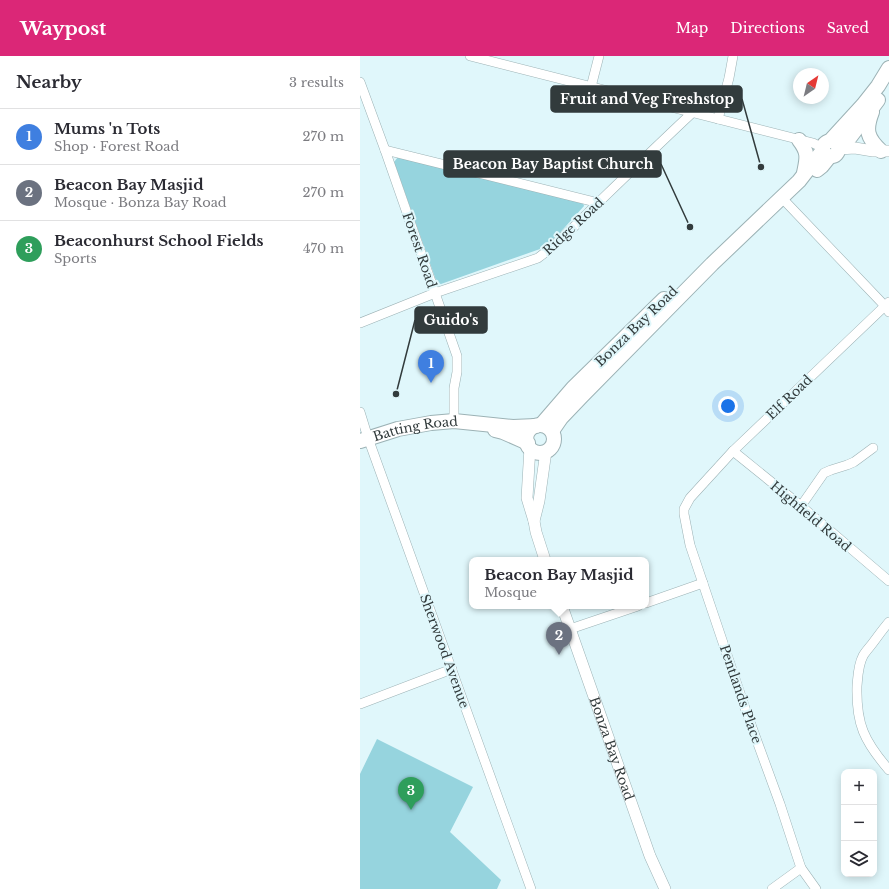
<!DOCTYPE html>
<meta charset="utf-8">
<style>
:root{--surface:#fff;--page:#f2f2f3;--text:#2b2b33;--muted:#7c7c81;--line:#e1e1e2;--accent:#db2777}
body{margin:0;font-family:"Libre Baskerville",serif;background:var(--page);color:var(--text)}
.controls{position:absolute;right:12px;bottom:12px;display:grid;overflow:hidden;border-radius:8px;box-shadow:0 2px 10px #0003}
.controls button{width:36px;height:36px;display:grid;place-items:center;padding:0;border:0;border-bottom:1px solid var(--line);background:var(--surface);color:var(--text);font:20px sans-serif}
.compass{position:absolute;left:433px;top:12px;width:36px;height:36px;border-radius:50%;background:var(--surface);box-shadow:0 2px 10px #0003;rotate:35deg}
.you{position:absolute;left:368px;top:350px;width:14px;height:14px;margin:-10px;border:3px solid #fff;border-radius:50%;background:#1a73e8;box-shadow:0 0 0 6px #1a73e833}
.badge{display:grid;place-items:center;width:26px;height:26px;border-radius:50%;background:var(--accent);color:#fff;font-size:13px;font-weight:700}
.pin{position:absolute;translate:-50% -33px;filter:drop-shadow(0 1px 2px #0008)}
.pin::after{content:'';position:absolute;top:21px;width:14px;height:12px;background:inherit;clip-path:polygon(0 0,100% 0,50% 100%)}
.popup{position:absolute;left:109px;top:501px;width:180px;height:52px;box-sizing:border-box;display:grid;place-content:center;border-radius:8px;background:var(--surface);filter:drop-shadow(0 1px 3px #0005);font-size:13px;white-space:nowrap;color:var(--muted)}
.popup b{font-size:15px;color:var(--text)}
.popup::after{content:'';position:absolute;left:50%;top:100%;margin-left:-8px;border:8px solid transparent;border-top-color:var(--surface)}
.list{margin:0;padding:0;list-style:none}
h2{display:flex;justify-content:space-between;align-items:center;height:52px;margin:0;padding:0 16px;font-size:17px}
h2 small{font-size:13px;font-weight:400;color:var(--muted)}
.list li{display:grid;grid-template-columns:26px 1fr auto;gap:12px;align-items:center;box-sizing:border-box;height:56px;padding:0 16px;border-top:1px solid var(--line)}
.list b{display:block;font-size:15px;white-space:nowrap}
.list p{margin:0;font-size:13px;white-space:nowrap;color:var(--muted)}
.list em{font-size:13px;font-style:normal;color:var(--muted)}
.icon{flex:none;width:22px;height:22px;fill:none;stroke:currentColor;stroke-width:2;stroke-linecap:round;stroke-linejoin:round}
.map{position:relative;flex:none;width:529px;height:833px;overflow:hidden}
header{display:flex;align-items:center;gap:24px;box-sizing:border-box;height:56px;padding:0 20px;background:var(--accent);color:#fff}
header strong{font-size:19px}
nav{display:flex;gap:22px;margin-inline-start:auto;font-size:14px}
main{display:flex}
aside{flex:1;background:var(--surface)}
.map>svg:first-child{display:block}
.green{fill:#96d4de}
.lines{fill:none;stroke-linecap:round;stroke-linejoin:round}
.minor-casing{stroke:#9cb2b5;stroke-width:10}
.tertiary-casing{stroke:#9cb2b5;stroke-width:12}
.primary-casing{stroke:#9cb2b5;stroke-width:16}
.minor{stroke:#fff;stroke-width:9}
.tertiary{stroke:#fff;stroke-width:11}
.primary{stroke:#fff;stroke-width:14}
.labels{text-anchor:middle;stroke-width:4;stroke-linejoin:round;paint-order:stroke}
.street-label{font-size:13px;fill:#323b3c;stroke:#e0f7fb}
.leader{fill:none;stroke:#323b3c;stroke-width:1.5}
.callout-dot{fill:#323b3c;stroke:#e0f7fb;stroke-width:1.5}
.callout{fill:#323b3c;stroke:#323b3c;stroke-width:1.5}
.callout-label{font-size:14px;text-anchor:middle;font-weight:bold;fill:#fff}
</style>
<header>
<strong>Waypost</strong>
<nav><a>Map</a><a>Directions</a><a>Saved</a></nav>
</header>
<main>
<aside>
<h2>Nearby<small>3 results</small></h2>
<ul class="list">
<li><span class="badge" style="background:#3f7fe0">1</span><div><b>Mums 'n Tots</b><p>Shop · Forest Road</p></div><em>270 m</em></li>
<li><span class="badge" style="background:#6b7280">2</span><div><b>Beacon Bay Masjid</b><p>Mosque · Bonza Bay Road</p></div><em>270 m</em></li>
<li><span class="badge" style="background:#2e9e5b">3</span><div><b>Beaconhurst School Fields</b><p>Sports</p></div><em>470 m</em></li>
</ul>
</aside>
<div class="map">
<svg width="529" height="833" viewBox="0 0 529 833">
<rect width="100%" height="100%" fill="#e0f7fb"/>
<g class="green">
<path d="M38,101L223,147L224,150L197,180L180,193L81,228L77,227L34,106Z"/>
<path d="M17,683L113,731L90,776L141,824L137,833H0V718Z"/>
</g>
<g class="lines">
<g class="minor-casing">
<g id="minor">
<path d="M110,0L453,87L463,92"/>
<path d="M0,26L25,94L97,300V316L94,332V365"/>
<path d="M231,31L239,0"/>
<path d="M358,63L369,22L373,0"/>
<path d="M25,94L239,147"/>
<path d="M421,141L525,250L529,256"/>
<path d="M0,267L75,237L178,202C201,185 220,165 239,146C270,116 301,86 332,57"/>
<path d="M0,356L8,382L171,833"/>
<path d="M373,395L441,450L529,525"/>
<path d="M441,450L464,417L471,414L487,409L494,406L513,392"/>
<path d="M286,547L343,527"/>
<path d="M529,566C523,573 518,580 512,588C509,592 505,596 503,600C498,609 498,620 497,630C496,668 504,685 529,714"/>
<path d="M210,573L278,550"/>
<path d="M0,648L92,613"/>
<path d="M412,833L441,812"/>
<path d="M456,833L441,812L437,800L420,748L386,655L330,489L324,458V453L330,442L373,395L529,246"/>
</g>
</g>
<g class="tertiary-casing">
<g id="tertiary">
<path d="M479,93L495,92L513,95H529"/>
<path d="M170,391L167,442L174,465L176,476L185,504"/>
<path d="M174,465L179,445L186,395"/>
<path id="s1" d="M202,550L290,800L305,833"/>
</g>
</g>
<g class="primary-casing">
<g id="primary">
<path d="M512,56C505,74 507,82 521,95"/>
<path d="M439,84C449,97 447,102 444,117"/>
<path d="M457,114L462,110L470,100C475,101 479,97 478,91L488,84L518,44"/>
<path d="M181,369L213,332L304,243"/>
<circle cx="180" cy="383" r="14"/>
<path d="M135,374L143,376L168,387"/>
<path d="M192,375L201,362L222,340L352,208L439,125L463,94C463,89 465,86 470,85L503,49L518,30L529,12"/>
<path id="s2" d="M0,385L38,373L71,367L94,365L153,371L176,370"/>
</g>
</g>
<use href="#minor" class="minor"/>
<use href="#tertiary" class="tertiary"/>
<use href="#primary" class="primary"/>
</g>
<g class="labels">
<g class="street-label">
<text transform="translate(213 170) rotate(-43)" y="5">Ridge Road</text>
<text transform="translate(60 194) rotate(71)" y="5">Forest Road</text>
<text transform="translate(276 270) rotate(-44)" y="5">Bonza Bay Road</text>
<text transform="translate(429 341) rotate(-44)" y="5">Elf Road</text>
<text dy="5" stroke="none"><textPath href="#s2" startOffset="57">Batting Road</textPath></text>
<text transform="translate(451 460) rotate(40)" y="5">Highfield Road</text>
<text transform="translate(85 595) rotate(70)" y="5">Sherwood Avenue</text>
<text transform="translate(381 638) rotate(71)" y="5">Pentlands Place</text>
<text dy="5" stroke="none"><textPath href="#s1" startOffset="151">Bonza Bay Road</textPath></text>
</g>
</g>
<path class="leader" d="M401 111L382 43M330 171L301 108M36 338L55 264"/>
<g class="callout-dot">
<circle cx="401" cy="111" r="4"/>
<circle cx="330" cy="171" r="4"/>
<circle cx="36" cy="338" r="4"/>
</g>
<g class="callout">
<rect x="191" y="30" width="191" height="26" rx="4"/>
<rect x="84" y="95" width="217" height="26" rx="4"/>
<rect x="55" y="251" width="72" height="26" rx="4"/>
</g>
<g class="callout-label">
<text x="287" y="48">Fruit and Veg Freshstop</text>
<text x="193" y="113">Beacon Bay Baptist Church</text>
<text x="91" y="269">Guido's</text>
</g>
</svg>
<div class="controls">
<button>+</button>
<button>−</button>
<button><svg class="icon" aria-label="layers" viewBox="0 0 24 24"><path d="M12 4l9 5-9 5-9-5zM3 14l9 5 9-5"/></svg></button>
</div>
<svg class="compass" viewBox="-18 -18 36 36"><path d="M0-13l5 13h-10z" fill="#e53935"/><path d="M0 13l5-13h-10z" fill="#7c7c81"/></svg>
<div class="you"></div>
<div class="pin badge" style="left:71px;top:327px;background:#3f7fe0">1</div>
<div class="pin badge" style="left:199px;top:599px;background:#6b7280">2</div>
<div class="popup"><b>Beacon Bay Masjid</b>Mosque</div>
<div class="pin badge" style="left:51px;top:754px;background:#2e9e5b">3</div>
</div>
</main>
